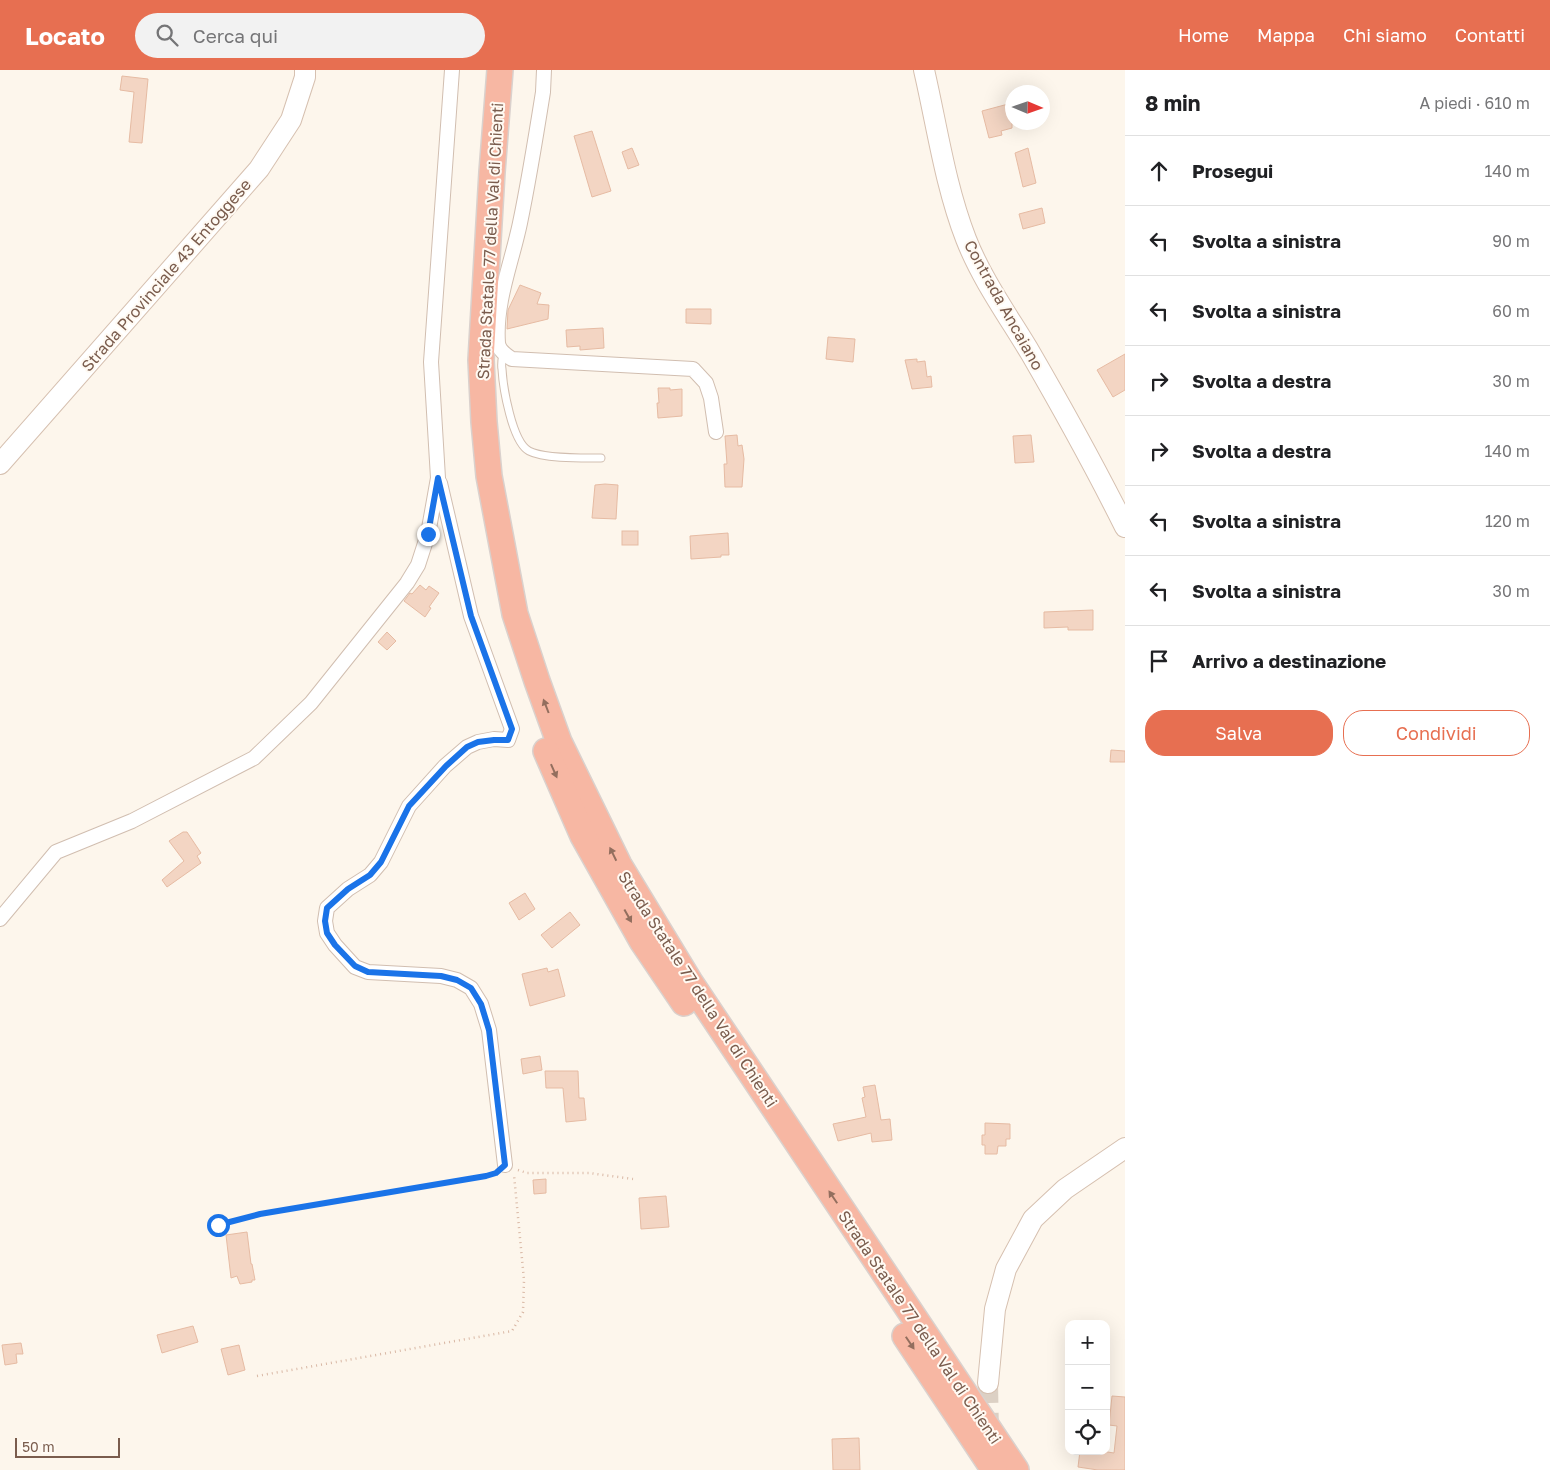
<!DOCTYPE html>
<html lang="it">
<meta charset="utf-8">
<style>
:root{--surface:#fff;--page:#f2f2f2;--text:#202124;--muted:#757577;--line:#e0e0e0;--accent:#e76f51}
body{margin:0;font-family:"Golos Text",sans-serif;background:var(--page);color:var(--text)}
.controls{position:absolute;right:15px;bottom:15px;display:grid;overflow:hidden;border-radius:10px;box-shadow:0 5px 20px #0002}
.controls button{width:45px;height:45px;display:grid;place-items:center;padding:0;border:0;border-bottom:1px solid var(--line);background:var(--surface);color:var(--text);font:25px sans-serif}
.compass{position:absolute;left:1005px;top:15px;width:45px;height:45px;border-radius:50%;background:var(--surface);box-shadow:0 5px 20px #0002;rotate:92deg}
.scale{position:absolute;left:15px;bottom:12px;width:105px;box-sizing:border-box;padding-left:5px;border:2px solid #7a5c4d;border-top:0;font-size:14px;line-height:18px;white-space:nowrap;color:#7a5c4d;-webkit-text-stroke:4px #fffaf3;paint-order:stroke}
.stop{position:absolute;width:15px;height:15px;margin:-11px;border:4px solid #1a73e8;border-radius:50%;background:#fff}
.stop.end{background:#1a73e8;border-color:#fff;box-shadow:0 1px 5px #0008}
.list{margin:0;padding:0;list-style:none}
h2{display:flex;justify-content:space-between;align-items:center;height:65px;margin:0;padding:0 20px;font-size:21px}
h2 small{font-size:16px;font-weight:400;color:var(--muted)}
.list li{display:grid;grid-template-columns:32px 1fr auto;gap:15px;align-items:center;box-sizing:border-box;height:70px;padding:0 20px;border-top:1px solid var(--line)}
.list b{display:block;font-size:19px;white-space:nowrap}
.list em{font-size:16px;font-style:normal;color:var(--muted)}
.actions{display:flex;gap:10px;padding:15px 20px}
.actions a{flex:1;padding:11px 0;border:1px solid var(--accent);border-radius:20px;text-align:center;font-size:18px;color:var(--accent)}
.actions .main{background:var(--accent);color:#fff}
.icon{flex:none;width:28px;height:28px;fill:none;stroke:currentColor;stroke-width:2;stroke-linecap:round;stroke-linejoin:round}
.map{position:relative;flex:none;width:1125px;height:1400px;overflow:hidden}
header{display:flex;align-items:center;gap:30px;box-sizing:border-box;height:70px;padding:0 25px;background:var(--accent);color:#fff}
header strong{font-size:24px}
nav{display:flex;gap:28px;margin-inline-start:auto;font-size:18px}
.search{width:350px;height:45px;background:var(--page);display:flex;align-items:center;gap:12px;box-sizing:border-box;padding:0 18px;border-radius:28px;color:var(--muted);font-size:19px}
main{display:flex}
aside{flex:1;background:var(--surface)}
.map>svg:first-child{display:block}
.building{fill:#f3d5c3;stroke:#e6bba3}
.lines{fill:none;stroke-linecap:round;stroke-linejoin:round}
.secondary-tunnel{stroke:#dcd0c4;stroke-width:20;stroke-dasharray:20 10;stroke-linecap:butt}
.lane-casing{stroke:#d1beb0;stroke-width:9}
.street-casing{stroke:#d1beb0;stroke-width:16}
.secondary-casing{stroke:#d6c0b0;stroke-width:22}
.highway-casing{stroke:#dad1cd;stroke-width:28}
.path{stroke:#d9b8a5;stroke-width:2.5;stroke-dasharray:1 4;stroke-linecap:butt}
.lane{stroke:#fff;stroke-width:7}
.street{stroke:#fff;stroke-width:14}
.secondary{stroke:#fff;stroke-width:20}
.highway{stroke:#f7b7a3;stroke-width:25}
.oneway{fill:#936e5e}
.route{stroke:#1a73e8;stroke-width:6}
.labels{text-anchor:middle;stroke-width:4;stroke-linejoin:round;paint-order:stroke}
.street-label{font-size:16px;fill:#7a5c4d;stroke:#fffaf3}
</style>
<header>
<strong>Locato</strong>
<div class="search"><svg class="icon" aria-label="search" viewBox="0 0 24 24"><circle cx="10" cy="10" r="6"/><path d="M15 15l6 6"/></svg>Cerca qui</div>
<nav><a>Home</a><a>Mappa</a><a>Chi siamo</a><a>Contatti</a></nav>
</header>
<main>
<div class="map">
<svg width="1125" height="1400" viewBox="0 0 1125 1400">
<rect width="100%" height="100%" fill="#fdf6ec"/>
<g class="building">
<path d="M122,6L148,9L142,73L129,72L134,22L120,20Z"/>
<path d="M1012,33V58L1001,61L1002,65L989,68L982,41Z"/>
<path d="M592,61L611,121L592,127L574,66Z"/>
<path d="M632,78L639,95L628,99L622,82Z"/>
<path d="M1028,78L1036,113L1023,117L1015,83Z"/>
<path d="M1042,138L1045,153L1023,159L1019,144Z"/>
<path d="M520,215L541,223L537,234L549,235L548,249L507,259L508,240Z"/>
<path d="M686,239H711V254L686,253Z"/>
<path d="M603,258L604,278L580,280V276L567,277L566,260Z"/>
<path d="M828,267L855,269L853,292L826,289Z"/>
<path d="M1125,284V320L1113,327L1097,300Z"/>
<path d="M917,289V292L925,291L927,307L931,306L932,317L912,319L905,290Z"/>
<path d="M658,318H670V320L682,319V346L658,348L657,333H659Z"/>
<path d="M737,365L738,376L742,375L744,389L742,417H725L724,394H727L725,366Z"/>
<path d="M1031,365L1034,392L1015,393L1013,366Z"/>
<path d="M605,414L618,415L616,449L592,448L595,415Z"/>
<rect x="622" y="461" width="16" height="14"/>
<path d="M728,463L729,485H721V487L691,489L690,466Z"/>
<path d="M420,515L426,520L429,516L439,523L429,537L431,538L425,547L404,531L410,523L412,524Z"/>
<path d="M1093,540V560H1068V557L1044,558V542Z"/>
<path d="M387,562L396,571L387,580L378,572Z"/>
<path d="M1111,680L1125,681V692H1110Z"/>
<path d="M183,762H187L201,783L197,786L201,793L167,817L162,810L184,791L169,771Z"/>
<path d="M525,823L535,839L519,850L509,833Z"/>
<path d="M570,842L580,855L552,878L541,865Z"/>
<path d="M547,898L548,902L558,899L565,926L530,936L522,904Z"/>
<path d="M540,986L542,1000L523,1004L521,989Z"/>
<path d="M545,1001H578L579,1028H584L586,1050L566,1052L563,1018H546Z"/>
<path d="M875,1015L881,1050L890,1049L892,1070L872,1072L871,1063L838,1071L833,1054L866,1047L862,1028L865,1027L863,1017Z"/>
<path d="M985,1053L1010,1054V1069H1006V1076H998L997,1084H985V1075H982V1065H985Z"/>
<path d="M546,1109V1123L534,1124L533,1110Z"/>
<path d="M666,1126L669,1157L641,1159L639,1128Z"/>
<path d="M247,1162L251,1194H252L255,1210H252V1212L240,1214L237,1206L231,1208L226,1165Z"/>
<path d="M193,1256L198,1272L162,1283L157,1265Z"/>
<path d="M21,1273L23,1284H16L17,1293L5,1295L2,1275Z"/>
<path d="M239,1275L245,1300L228,1305L221,1279Z"/>
<path d="M1112,1326L1125,1327V1400H1098L1078,1397L1080,1381H1101L1114,1383L1117,1356L1109,1355Z"/>
<path d="M859,1368L860,1400H833L832,1369Z"/>
</g>
<g class="lines">
<path class="secondary-tunnel" d="M988,1313L989,1363"/>
<g class="lane-casing">
<path id="lane" d="M503,284C502,289 501,294 502,299C503,317 512,372 529,381C544,389 583,388 601,388"/>
</g>
<g class="street-casing">
<g id="street">
<path d="M544,0L543,22C536,66 529,110 520,153C512,192 495,232 498,273C499,281 506,285 512,289L693,299L706,313L711,328L716,362"/>
<path d="M440,413L471,546L512,659L508,670L494,669L478,672L467,677L445,696L409,736L381,792L370,805L348,819L327,838L325,851L327,863L335,875L355,897L368,902L441,906L457,910L471,918L481,934L489,960L505,1095"/>
<path d="M0,849L56,782L132,751L254,688L311,633L407,513L418,495L428,464L438,408L431,292L452,0"/>
</g>
</g>
<g class="secondary-casing">
<g id="secondary">
<path d="M924,0C937,56 945,115 966,169C982,210 1009,247 1031,284C1064,341 1096,399 1125,457"/>
<path d="M0,394L259,99L291,50L305,7V0"/>
<path d="M988,1313L995,1239L1006,1199L1033,1149L1065,1119L1125,1078"/>
</g>
</g>
<g class="highway-casing">
<g id="highway">
<path d="M500,0L492,102L481,290L484,352L489,406L515,544L537,611L559,672L619,795L690,912L1016,1400"/>
<path d="M546,681L583,766L642,871L684,933"/>
<path d="M905,1266L994,1400"/>
</g>
</g>
<g class="path">
<path d="M518,1100L527,1103H589L633,1109"/>
<path d="M219,1155L260,1144L486,1106L496,1103"/>
<path d="M257,1306L512,1261L523,1242L524,1210L514,1105"/>
</g>
<use href="#lane" class="lane"/>
<use href="#street" class="street"/>
<use href="#secondary" class="secondary"/>
<use href="#highway" class="highway"/>
</g>
<defs><path id="oneway-solid" d="M-6-.8H1V-3.2L6.5 0L1 3.2V.8H-6Z" transform="scale(1.25)"/></defs>
<g class="oneway">
<use href="#oneway-solid" transform="translate(546 636) rotate(-111)"/>
<use href="#oneway-solid" transform="translate(554 701) rotate(66)"/>
<use href="#oneway-solid" transform="translate(613 784) rotate(-116)"/>
<use href="#oneway-solid" transform="translate(628 846) rotate(61)"/>
<use href="#oneway-solid" transform="translate(833 1127) rotate(-124)"/>
<use href="#oneway-solid" transform="translate(910 1273) rotate(56)"/>
</g>
<g class="lines">
<path class="route" d="M218,1155L260,1144L486,1106L496,1103L505,1095L489,960L481,934L471,918L457,910L441,906L368,902L355,896L335,875L327,863L325,851L327,838L348,819L370,805L381,792L409,736L446,696L467,677L478,672L494,670H508L512,659L471,546L438,408L428,464"/>
</g>
<g class="labels">
<g class="street-label">
<text transform="translate(490 171) rotate(-87)" y="6">Strada Statale 77 della Val di Chienti</text>
<text transform="translate(166 205) rotate(-49)" y="6">Strada Provinciale 43 Entoggese</text>
<text transform="translate(1004 235) rotate(61)" y="6">Contrada Ancaiano</text>
<text transform="translate(698 919) rotate(57)" y="6">Strada Statale 77 della Val di Chienti</text>
<text transform="translate(920 1257) rotate(56)" y="6">Strada Statale 77 della Val di Chienti</text>
</g>
</g>
</svg>
<div class="controls">
<button>+</button>
<button>−</button>
<button><svg class="icon" aria-label="locate" viewBox="0 0 24 24"><circle cx="12" cy="12" r="6"/><path d="M12 2v4M12 18v4M2 12h4M18 12h4"/></svg></button>
</div>
<svg class="compass" viewBox="-18 -18 36 36"><path d="M0-13l5 13h-10z" fill="#e53935"/><path d="M0 13l5-13h-10z" fill="#757577"/></svg>
<div class="scale">50 m</div>
<div class="stop" style="left:218px;top:1155px"></div>
<div class="stop end" style="left:428px;top:464px"></div>
</div>
<aside>
<h2>8 min<small>A piedi · 610 m</small></h2>
<ul class="list">
<li><svg class="icon" aria-label="ahead" viewBox="0 0 24 24"><path d="M12 20V5M6 11l6-6 6 6"/></svg><div><b>Prosegui</b></div><em>140 m</em></li>
<li><svg class="icon" aria-label="left" viewBox="0 0 24 24"><path d="M17 20v-9H6M10 6l-5 5 5 5"/></svg><div><b>Svolta a sinistra</b></div><em>90 m</em></li>
<li><svg class="icon" aria-label="left" viewBox="0 0 24 24"><path d="M17 20v-9H6M10 6l-5 5 5 5"/></svg><div><b>Svolta a sinistra</b></div><em>60 m</em></li>
<li><svg class="icon" aria-label="right" viewBox="0 0 24 24"><path d="M7 20v-9h11M14 6l5 5-5 5"/></svg><div><b>Svolta a destra</b></div><em>30 m</em></li>
<li><svg class="icon" aria-label="right" viewBox="0 0 24 24"><path d="M7 20v-9h11M14 6l5 5-5 5"/></svg><div><b>Svolta a destra</b></div><em>140 m</em></li>
<li><svg class="icon" aria-label="left" viewBox="0 0 24 24"><path d="M17 20v-9H6M10 6l-5 5 5 5"/></svg><div><b>Svolta a sinistra</b></div><em>120 m</em></li>
<li><svg class="icon" aria-label="left" viewBox="0 0 24 24"><path d="M17 20v-9H6M10 6l-5 5 5 5"/></svg><div><b>Svolta a sinistra</b></div><em>30 m</em></li>
<li><svg class="icon" aria-label="arrive" viewBox="0 0 24 24"><path d="M6 21V4h12l-3 4 3 4H6"/></svg><div><b>Arrivo a destinazione</b></div></li>
</ul>
<div class="actions"><a class="main">Salva</a><a>Condividi</a></div>
</aside>
</main>
